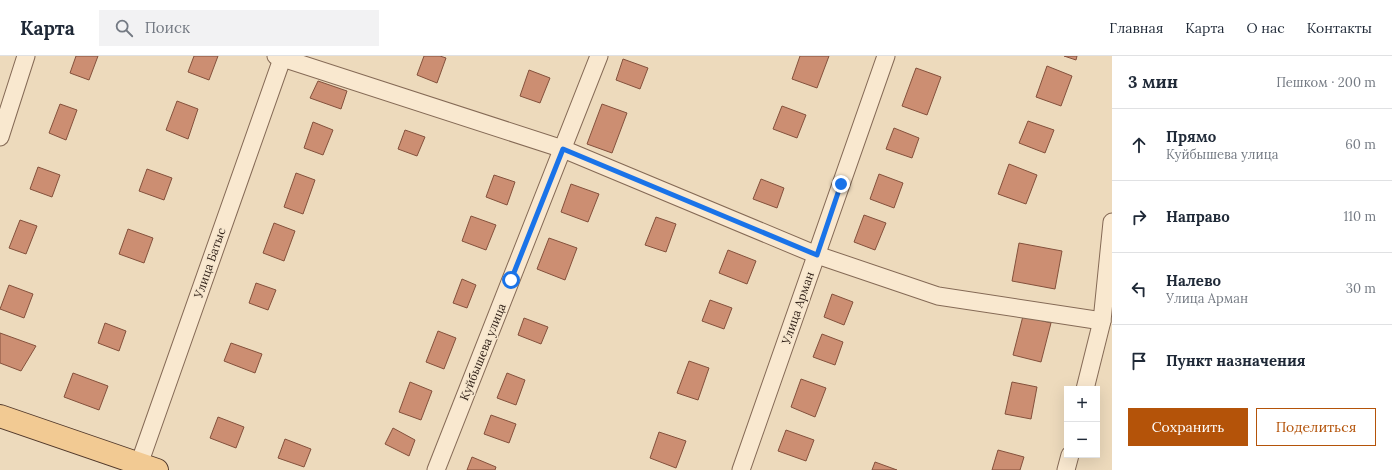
<!DOCTYPE html>
<html lang="ru">
<meta charset="utf-8">
<style>
:root{--surface:#fff;--page:#f2f2f3;--text:#1f2937;--muted:#747a83;--line:#e0e1e3;--accent:#b45309}
body{margin:0;font-family:Lora,serif;background:var(--page);color:var(--text)}
.controls{position:absolute;right:12px;bottom:12px;display:grid;overflow:hidden;border-radius:0px;box-shadow:0 4px 16px #0002}
.controls button{width:36px;height:36px;display:grid;place-items:center;padding:0;border:0;border-bottom:1px solid var(--line);background:var(--surface);color:var(--text);font:20px sans-serif}
.stop{position:absolute;width:12px;height:12px;margin:-9px;border:3px solid #1a73e8;border-radius:50%;background:#fff}
.stop.end{background:#1a73e8;border-color:#fff;box-shadow:0 1px 4px #0008}
.list{margin:0;padding:0;list-style:none}
h2{display:flex;justify-content:space-between;align-items:center;height:52px;margin:0;padding:0 16px;font-size:17px}
h2 small{font-size:13px;font-weight:400;color:var(--muted)}
.list li{display:grid;grid-template-columns:26px 1fr auto;gap:12px;align-items:center;box-sizing:border-box;height:72px;padding:0 16px;border-top:1px solid var(--line)}
.list b{display:block;font-size:15px;white-space:nowrap}
.list p{margin:0;font-size:13px;white-space:nowrap;color:var(--muted)}
.list em{font-size:13px;font-style:normal;color:var(--muted)}
.actions{display:flex;gap:8px;padding:12px 16px}
.actions a{flex:1;padding:9px 0;border:1px solid var(--accent);border-radius:0px;text-align:center;font-size:14px;color:var(--accent)}
.actions .main{background:var(--accent);color:#fff}
.icon{flex:none;width:22px;height:22px;fill:none;stroke:currentColor;stroke-width:2;stroke-linecap:round;stroke-linejoin:round}
.map{position:relative;flex:none;width:1112px;height:414px;overflow:hidden}
header{display:flex;align-items:center;gap:24px;box-sizing:border-box;height:56px;padding:0 20px;background:var(--surface);border-bottom:1px solid var(--line)}
header strong{font-size:19px}
nav{display:flex;gap:22px;margin-inline-start:auto;font-size:14px}
.search{width:280px;height:36px;background:var(--page);display:flex;align-items:center;gap:10px;box-sizing:border-box;padding:0 14px;border-radius:0px;color:var(--muted);font-size:15px}
main{display:flex}
aside{flex:1;background:var(--surface)}
.map>svg:first-child{display:block}
.building{fill:#cc8e72;stroke:#84513c}
.lines{fill:none;stroke-linecap:round;stroke-linejoin:round}
.minor-casing{stroke:#856a56;stroke-width:19}
.major-casing{stroke:#52392b;stroke-width:24}
.minor{stroke:#f9e8cf;stroke-width:17}
.major{stroke:#f2ca93;stroke-width:22}
.route{stroke:#1a73e8;stroke-width:5}
.labels{text-anchor:middle;stroke-width:3;stroke-linejoin:round;paint-order:stroke}
.street-label{font-size:12px;fill:#34241b;stroke:#f5e5cc}
</style>
<header>
<strong>Карта</strong>
<div class="search"><svg class="icon" aria-label="search" viewBox="0 0 24 24"><circle cx="10" cy="10" r="6"/><path d="M15 15l6 6"/></svg>Поиск</div>
<nav><a>Главная</a><a>Карта</a><a>О нас</a><a>Контакты</a></nav>
</header>
<main>
<div class="map">
<svg width="1112" height="414" viewBox="0 0 1112 414">
<rect width="100%" height="100%" fill="#eddabc"/>
<g class="building">
<path d="M76,0H98L89,24L70,17Z"/>
<path d="M194,0H218L209,24L188,16Z"/>
<path d="M424,0H440L446,2L437,27L417,19Z"/>
<path d="M800,0H829L817,32L792,23Z"/>
<path d="M1064,0H1077L1076,4Z"/>
<path d="M623,3L648,12L640,33L616,24Z"/>
<path d="M1047,10L1072,20L1061,50L1036,41Z"/>
<path d="M916,12L941,21L927,59L902,50Z"/>
<path d="M529,14L550,22L540,47L520,40Z"/>
<path d="M318,25L347,35L341,53L310,42Z"/>
<path d="M177,45L198,53L188,83L166,74Z"/>
<path d="M60,48L77,54L66,84L49,77Z"/>
<path d="M602,48L627,57L612,97L587,88Z"/>
<path d="M782,50L806,59L797,82L773,73Z"/>
<path d="M1028,65L1054,74L1045,97L1019,87Z"/>
<path d="M313,66L333,74L323,99L304,92Z"/>
<path d="M894,72L919,82L912,102L886,93Z"/>
<path d="M405,74L425,81L417,100L398,93Z"/>
<path d="M1009,108L1037,119L1026,148L998,138Z"/>
<path d="M38,111L60,119L52,141L30,133Z"/>
<path d="M147,113L172,122L164,144L139,135Z"/>
<path d="M296,117L315,124L303,158L284,151Z"/>
<path d="M879,118L903,127L894,152L870,143Z"/>
<path d="M494,119L515,126L507,149L486,141Z"/>
<path d="M761,123L784,132L777,152L753,143Z"/>
<path d="M571,128L599,138L588,166L561,156Z"/>
<path d="M864,159L886,167L875,194L854,186Z"/>
<path d="M471,160L496,169L486,194L462,185Z"/>
<path d="M656,161L676,168L666,196L645,189Z"/>
<path d="M20,164L37,170L26,198L9,192Z"/>
<path d="M274,167L295,175L284,205L263,197Z"/>
<path d="M128,173L153,182L144,207L119,198Z"/>
<path d="M549,182L577,192L565,224L537,213Z"/>
<path d="M1019,187L1062,195L1055,233L1012,225Z"/>
<path d="M728,194L756,205L747,228L719,217Z"/>
<path d="M462,223L476,229L467,252L453,247Z"/>
<path d="M256,227L276,234L268,254L249,247Z"/>
<path d="M9,229L33,238L24,262L0,253Z"/>
<path d="M832,238L853,246L844,269L824,261Z"/>
<path d="M710,244L732,252L724,273L702,265Z"/>
<path d="M1023,260L1051,267L1041,306L1013,299Z"/>
<path d="M524,262L548,271L541,288L518,279Z"/>
<path d="M105,267L126,275L119,295L98,287Z"/>
<path d="M438,275L456,282L444,313L426,306Z"/>
<path d="M0,277L36,290L21,315L0,307Z"/>
<path d="M822,278L843,286L835,309L813,301Z"/>
<path d="M231,287L262,298L255,317L224,305Z"/>
<path d="M689,305L709,312L698,344L677,337Z"/>
<path d="M73,317L108,330L99,354L64,341Z"/>
<path d="M507,317L525,324L516,349L497,342Z"/>
<path d="M801,323L826,332L815,361L791,351Z"/>
<path d="M410,326L432,335L421,364L399,356Z"/>
<path d="M1012,326L1037,331L1031,363L1005,358Z"/>
<path d="M491,359L516,368L509,387L484,378Z"/>
<path d="M218,361L244,371L236,392L210,382Z"/>
<path d="M393,372L415,384L409,400L385,388Z"/>
<path d="M786,374L814,384L806,405L778,395Z"/>
<path d="M659,376L686,385L676,412L650,402Z"/>
<path d="M285,383L311,393L304,411L278,402Z"/>
<path d="M998,394L1024,401L1020,414H992Z"/>
<path d="M472,401L496,411L495,414H467Z"/>
<path d="M875,406L897,414H872Z"/>
</g>
<g class="lines">
<g class="minor-casing">
<g id="minor">
<path d="M276,0L563,93L817,199L938,240L1102,265"/>
<path d="M0,81L26,0"/>
<path d="M1085,333L1102,265L1112,166"/>
<path d="M137,414L283,0"/>
<path d="M436,414L599,0"/>
<path d="M741,414L886,0"/>
<path d="M1066,414L1070,399"/>
</g>
</g>
<g class="major-casing">
<path id="major" d="M0,360L157,414"/>
</g>
<use href="#minor" class="minor"/>
<use href="#major" class="major"/>
</g>
<g class="lines">
<path class="route" d="M511,224L563,93L817,199L841,128"/>
</g>
<g class="labels">
<g class="street-label">
<text transform="translate(210 207) rotate(-71)" y="4">Улица Батыс</text>
<text transform="translate(798 252) rotate(-71)" y="4">Улица Арман</text>
<text transform="translate(483 296) rotate(-68)" y="4">Куйбышева улица</text>
</g>
</g>
</svg>
<div class="controls">
<button>+</button>
<button>−</button>
</div>
<div class="stop" style="left:511px;top:224px"></div>
<div class="stop end" style="left:841px;top:128px"></div>
</div>
<aside>
<h2>3 мин<small>Пешком · 200 m</small></h2>
<ul class="list">
<li><svg class="icon" aria-label="ahead" viewBox="0 0 24 24"><path d="M12 20V5M6 11l6-6 6 6"/></svg><div><b>Прямо</b><p>Куйбышева улица</p></div><em>60 m</em></li>
<li><svg class="icon" aria-label="right" viewBox="0 0 24 24"><path d="M7 20v-9h11M14 6l5 5-5 5"/></svg><div><b>Направо</b></div><em>110 m</em></li>
<li><svg class="icon" aria-label="left" viewBox="0 0 24 24"><path d="M17 20v-9H6M10 6l-5 5 5 5"/></svg><div><b>Налево</b><p>Улица Арман</p></div><em>30 m</em></li>
<li><svg class="icon" aria-label="arrive" viewBox="0 0 24 24"><path d="M6 21V4h12l-3 4 3 4H6"/></svg><div><b>Пункт назначения</b></div></li>
</ul>
<div class="actions"><a class="main">Сохранить</a><a>Поделиться</a></div>
</aside>
</main>
